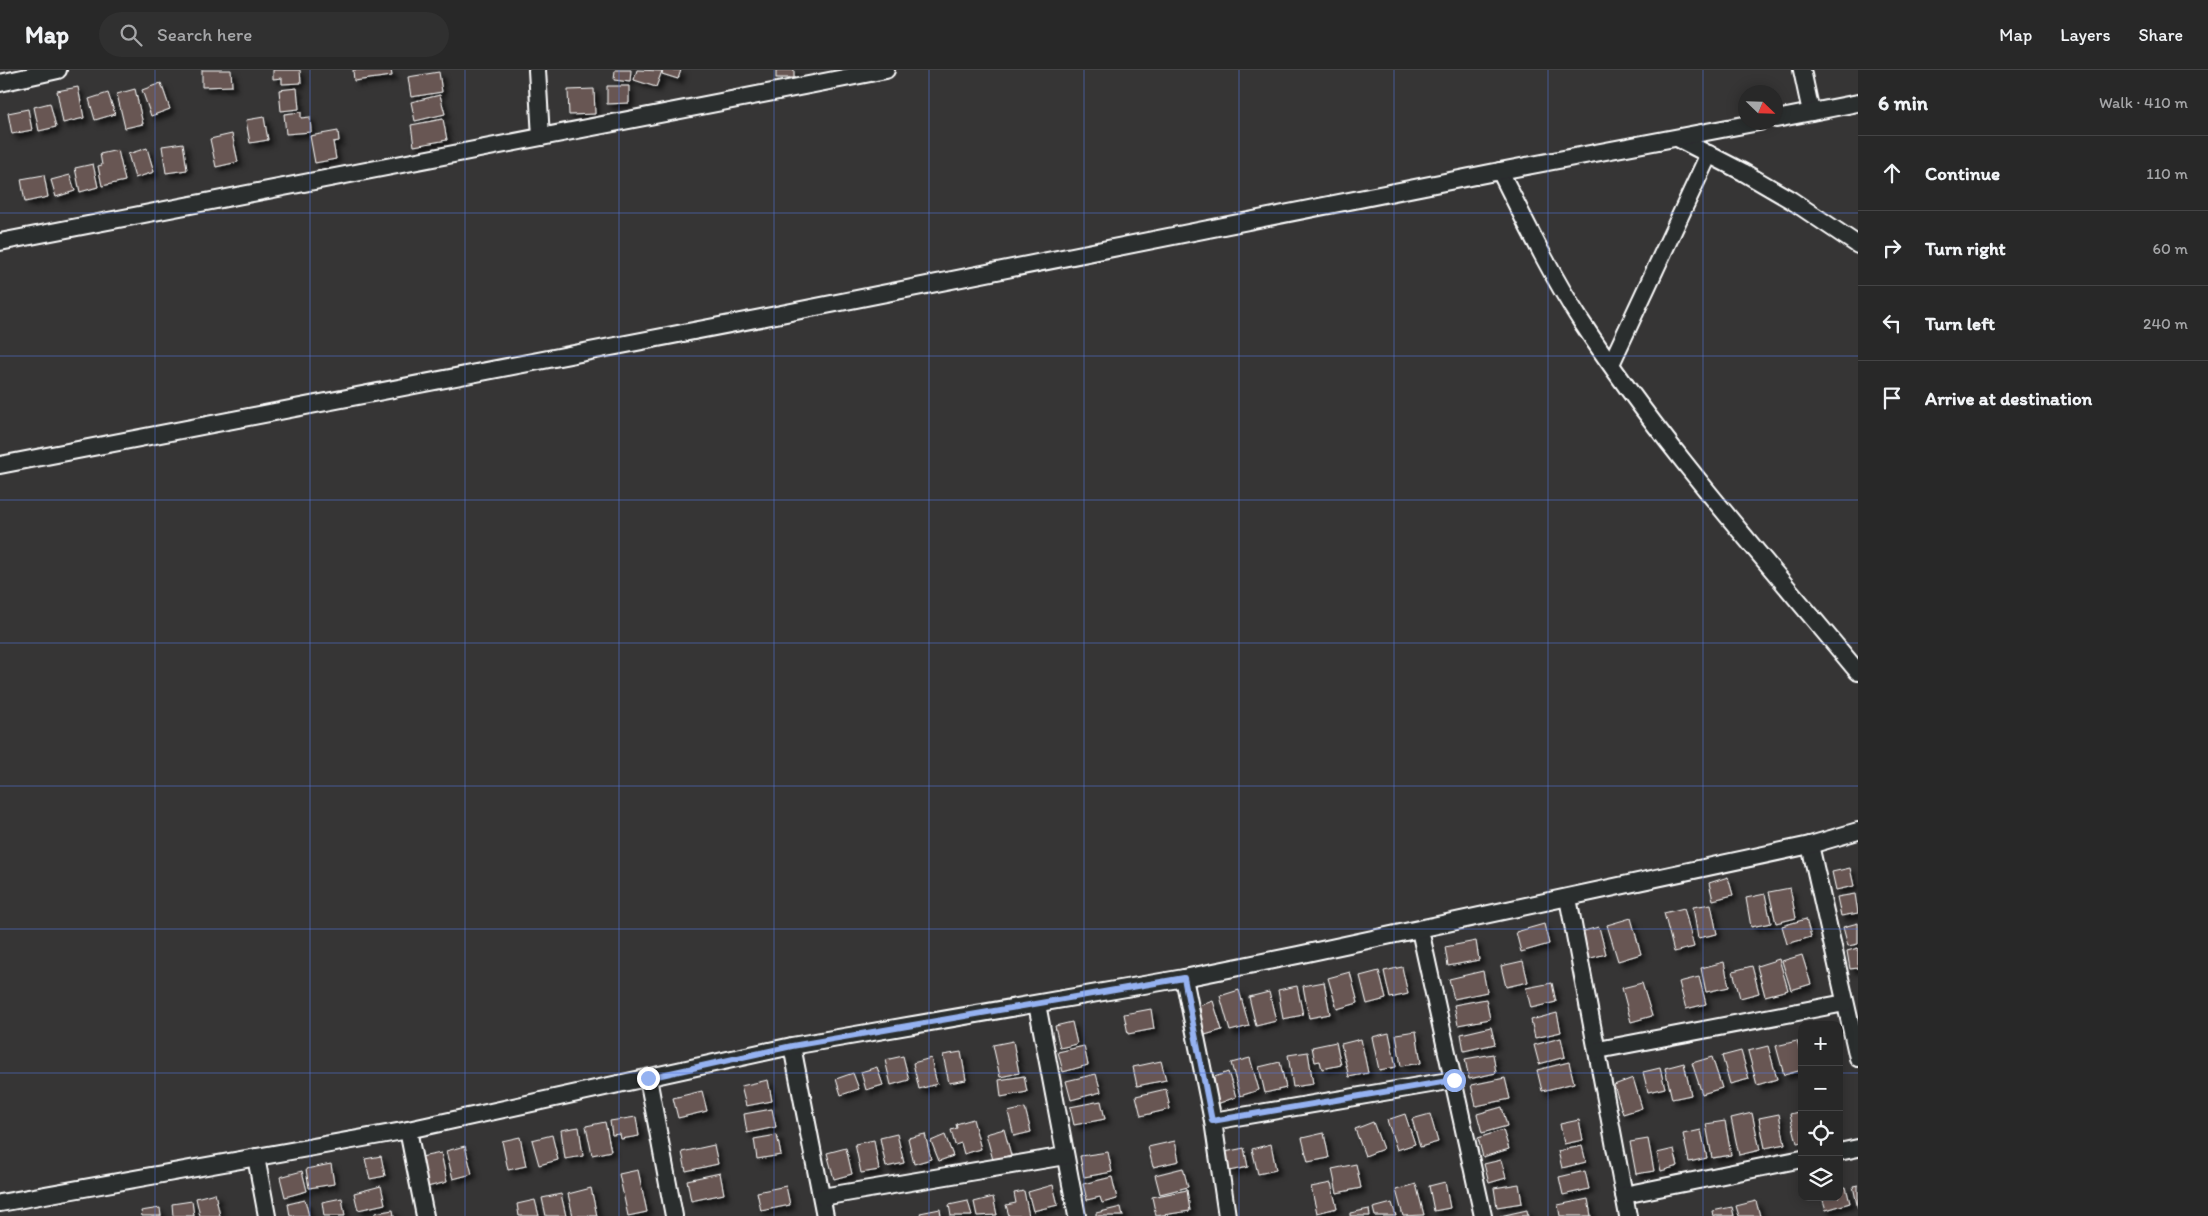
<!DOCTYPE html>
<meta charset="utf-8">
<style>
:root{--surface:#282828;--page:#303030;--text:#f1f3f6;--muted:#a5a6a8;--line:#444445}
body{margin:0;font-family:Itim,sans-serif;background:var(--page);color:var(--text)}
.controls{position:absolute;right:15px;bottom:15px;display:grid;overflow:hidden;border-radius:10px;box-shadow:0 2px 12px #0003}
.controls button{width:45px;height:45px;display:grid;place-items:center;padding:0;border:0;border-bottom:1px solid var(--line);background:var(--surface);color:var(--text);font:25px sans-serif}
.compass{position:absolute;left:1738px;top:15px;width:45px;height:45px;border-radius:50%;background:var(--surface);box-shadow:0 2px 12px #0003;rotate:113deg}
.stop{position:absolute;width:15px;height:15px;margin:-11px;border:4px solid #95b2f1;border-radius:50%;background:#fff}
.stop.end{background:#95b2f1;border-color:#fff;box-shadow:0 1px 5px #0008}
.list{margin:0;padding:0;list-style:none}
h2{display:flex;justify-content:space-between;align-items:center;height:65px;margin:0;padding:0 20px;font-size:21px}
h2 small{font-size:16px;font-weight:400;color:var(--muted)}
.list li{display:grid;grid-template-columns:32px 1fr auto;gap:15px;align-items:center;box-sizing:border-box;height:75px;padding:0 20px;border-top:1px solid var(--line)}
.list b{display:block;font-size:19px;white-space:nowrap}
.list em{font-size:16px;font-style:normal;color:var(--muted)}
.icon{flex:none;width:28px;height:28px;fill:none;stroke:currentColor;stroke-width:2;stroke-linecap:round;stroke-linejoin:round}
.map{position:relative;flex:none;width:1858px;height:1146px;overflow:hidden}
header{display:flex;align-items:center;gap:30px;box-sizing:border-box;height:70px;padding:0 25px;background:var(--surface);border-bottom:1px solid var(--line)}
header strong{font-size:24px}
nav{display:flex;gap:28px;margin-inline-start:auto;font-size:18px}
.search{width:350px;height:45px;background:var(--page);display:flex;align-items:center;gap:12px;box-sizing:border-box;padding:0 18px;border-radius:28px;color:var(--muted);font-size:19px}
main{display:flex}
aside{flex:1;background:var(--surface)}
.map>svg:first-child{display:block}
.building{fill:#685752;stroke:#fff;filter:url(#shadow)}
.lines{fill:none;stroke-linecap:round;stroke-linejoin:round}
.minor-casing{stroke:#fff;stroke-width:20}
.minor{stroke:#2a2d2e;stroke-width:16}
.route{stroke:#95b2f1;stroke-width:6}
.grid{fill:none;stroke:#567ae2;stroke-width:1;stroke-opacity:0.55}
</style>
<header>
<strong>Map</strong>
<div class="search"><svg class="icon" aria-label="search" viewBox="0 0 24 24"><circle cx="10" cy="10" r="6"/><path d="M15 15l6 6"/></svg>Search here</div>
<nav><a>Map</a><a>Layers</a><a>Share</a></nav>
</header>
<main>
<div class="map">
<svg width="1858" height="1146" viewBox="0 0 1858 1146">
<defs>
<filter id="shadow"><feDropShadow dx="4.5" dy="4.5" stdDeviation="2.5" flood-color="#0009"/></filter>
</defs>
<rect width="100%" height="100%" fill="#363535"/>
<filter id="ink" filterUnits="userSpaceOnUse"><feTurbulence type="fractalNoise" baseFrequency=".02" numOctaves="2"/><feDisplacementMap in="SourceGraphic" scale="10" xChannelSelector="R" yChannelSelector="G"/><feConvolveMatrix kernelMatrix="1 2 1 2 8 2 1 2 1" color-interpolation-filters="sRGB"/></filter>
<g filter="url(#ink)">
<g class="building">
<path d="M202,0H231L232,16L202,17Z"/>
<path d="M273,0H300L301,13L282,14V8L273,9Z"/>
<path d="M353,0H391L392,6L354,11Z"/>
<path d="M615,0H631L630,12L614,10Z"/>
<path d="M637,0L662,1L656,17L634,10Z"/>
<path d="M663,0H681L678,9L662,4Z"/>
<rect x="776" y="0" width="18" height="8"/>
<path d="M439,2L442,22L411,27L408,7Z"/>
<path d="M161,13L170,39L151,46L142,20Z"/>
<path d="M607,16H629V33L607,34Z"/>
<path d="M78,17L84,48L63,53L57,21Z"/>
<path d="M297,18L299,39L281,41L279,20Z"/>
<path d="M135,19L143,54L125,58L117,24Z"/>
<path d="M594,19L595,44L569,45L568,20Z"/>
<path d="M108,23L115,44L95,50L89,29Z"/>
<path d="M440,25L445,44L415,51L411,32Z"/>
<path d="M50,33L56,57L39,61L34,37Z"/>
<path d="M28,39L32,60L12,64L8,43Z"/>
<path d="M301,42V48L310,47L311,62L286,64L284,44Z"/>
<path d="M264,47L268,70L250,73L246,50Z"/>
<path d="M443,49L447,70L414,76L411,55Z"/>
<path d="M338,61L339,71L333,72L336,89L315,93L310,66Z"/>
<path d="M232,64L238,92L216,97L210,69Z"/>
<path d="M183,73L187,100L166,103L162,76Z"/>
<path d="M147,78L154,102L135,108L128,84Z"/>
<path d="M118,80L125,111L102,116L98,96L102,95L100,84Z"/>
<path d="M93,94L98,117L80,122L75,98Z"/>
<path d="M44,105L48,127L25,132L21,109Z"/>
<path d="M70,105L75,121L56,127L51,110Z"/>
<path d="M1850,798L1854,816L1836,820L1832,802Z"/>
<path d="M1728,807L1733,825L1713,830L1709,813Z"/>
<path d="M1790,818L1796,848L1776,853L1769,822Z"/>
<path d="M1765,824L1771,853L1751,857L1746,828Z"/>
<path d="M1855,824L1858,843L1841,846L1837,827Z"/>
<path d="M1711,834L1717,864L1698,868L1693,837Z"/>
<path d="M1684,838L1694,877L1674,882L1664,843Z"/>
<path d="M1631,848L1641,884L1618,891L1607,855Z"/>
<path d="M1806,849L1811,867L1787,874L1782,856Z"/>
<path d="M1858,853V874L1848,876L1843,857Z"/>
<path d="M1544,854L1549,874L1521,882L1516,862Z"/>
<path d="M1599,857L1606,884L1587,889L1580,862Z"/>
<path d="M1476,871L1479,890L1448,896L1445,877Z"/>
<path d="M1858,878V898L1850,899L1847,881Z"/>
<path d="M1802,885L1811,914L1791,920L1782,891Z"/>
<path d="M1779,889L1788,920L1765,926L1757,896Z"/>
<path d="M1523,891L1528,912L1506,917L1501,896Z"/>
<path d="M1724,892L1729,917L1706,922L1701,898Z"/>
<path d="M1752,896L1759,923L1740,928L1733,901Z"/>
<path d="M1402,897L1408,924L1390,928L1384,901Z"/>
<path d="M1379,901L1386,929L1367,934L1360,906Z"/>
<path d="M1483,901L1487,922L1454,929L1449,909Z"/>
<path d="M1350,902L1358,933L1337,939L1328,908Z"/>
<path d="M1699,907L1706,934L1686,939L1679,912Z"/>
<path d="M1324,912L1330,944L1309,948L1303,916Z"/>
<path d="M1552,913L1556,932L1531,938L1526,918Z"/>
<path d="M1642,913L1652,946L1631,952L1622,918Z"/>
<path d="M1297,916L1303,945L1283,949L1278,920Z"/>
<path d="M1239,920L1249,956L1230,961L1220,926Z"/>
<path d="M1269,922L1276,951L1256,956L1249,927Z"/>
<path d="M1486,929L1490,949L1458,955L1454,935Z"/>
<path d="M1213,931L1222,960L1205,965L1201,953L1195,943L1201,942L1199,936Z"/>
<path d="M1151,939L1154,959L1128,964L1124,944Z"/>
<path d="M1557,943L1561,962L1535,968L1531,950Z"/>
<path d="M1072,952L1077,974L1060,978L1055,956Z"/>
<path d="M1491,957L1495,974L1464,981L1461,964Z"/>
<path d="M1416,961L1421,993L1401,996L1396,964Z"/>
<path d="M1389,963L1396,997L1379,1000L1372,967Z"/>
<path d="M1561,968L1565,987L1539,994L1534,975Z"/>
<path d="M1361,969L1368,1003L1349,1007L1341,974Z"/>
<path d="M1013,971L1019,1003L1000,1007L993,975Z"/>
<path d="M1797,971L1802,989V1000L1784,1005L1776,976Z"/>
<path d="M1336,972L1341,995L1322,999L1320,991L1315,992L1312,977Z"/>
<path d="M1084,976L1088,995L1063,1002L1058,982Z"/>
<path d="M1768,976L1777,1009L1757,1015L1748,981Z"/>
<path d="M1741,981L1749,1009L1730,1014L1722,986Z"/>
<path d="M961,982L966,1010L949,1013L943,985Z"/>
<path d="M1308,982L1313,1014L1293,1017L1288,985Z"/>
<path d="M1493,984L1496,1003L1469,1009L1465,989Z"/>
<path d="M903,986L909,1010L891,1015L885,990Z"/>
<path d="M1712,987L1722,1018L1702,1024L1692,993Z"/>
<path d="M931,988L937,1014L919,1019L913,993Z"/>
<path d="M1250,988L1259,1020L1240,1026L1231,993Z"/>
<path d="M1161,991L1166,1010L1137,1016L1133,997Z"/>
<path d="M1280,992L1286,1018L1265,1023L1259,997Z"/>
<path d="M1569,992L1574,1013L1542,1021L1537,1000Z"/>
<path d="M1684,993L1691,1025L1672,1029L1665,998Z"/>
<path d="M877,997L883,1015L866,1020L861,1002Z"/>
<path d="M1660,998L1665,1018L1648,1022L1643,1002Z"/>
<path d="M1228,1002L1236,1027L1217,1034L1209,1009Z"/>
<path d="M853,1003L859,1019L841,1025L836,1009Z"/>
<path d="M1096,1004L1101,1022L1071,1030L1066,1011Z"/>
<path d="M1024,1006L1027,1022L1001,1027L999,1010Z"/>
<path d="M1505,1008L1510,1029L1476,1036L1471,1015Z"/>
<path d="M1633,1008L1642,1038L1623,1044L1614,1015Z"/>
<path d="M768,1010L772,1031L746,1036L741,1016Z"/>
<path d="M1166,1019L1170,1039L1141,1046L1136,1026Z"/>
<path d="M702,1021L707,1041L678,1048L673,1028Z"/>
<path d="M1101,1031L1105,1049L1074,1055L1070,1037Z"/>
<path d="M1502,1037L1507,1056L1482,1063L1477,1044Z"/>
<path d="M1025,1038L1031,1062L1014,1066L1008,1042Z"/>
<path d="M772,1039L776,1057L747,1063L744,1044Z"/>
<path d="M1802,1041V1072L1797,1073L1790,1044Z"/>
<path d="M1752,1043L1760,1080L1739,1085L1731,1048Z"/>
<path d="M1405,1044L1415,1074L1397,1080L1387,1050Z"/>
<path d="M1430,1044L1438,1072L1420,1077L1412,1049Z"/>
<path d="M1779,1044L1785,1074L1765,1078L1759,1048Z"/>
<path d="M636,1047L639,1066L621,1069L620,1064L612,1065L610,1051Z"/>
<path d="M973,1049L981,1079L964,1084L961,1073L955,1075L951,1060L957,1058L956,1054Z"/>
<path d="M1579,1050L1583,1070L1564,1074L1560,1054Z"/>
<path d="M1725,1051L1731,1085L1712,1088L1706,1054Z"/>
<path d="M605,1052L611,1081L592,1085L586,1056Z"/>
<path d="M1373,1052L1383,1079L1365,1086L1355,1059Z"/>
<path d="M579,1057L583,1086L565,1089L561,1060Z"/>
<path d="M1004,1059L1011,1085L993,1090L986,1064Z"/>
<path d="M1503,1060L1509,1079L1483,1087L1478,1068Z"/>
<path d="M1701,1060L1707,1088L1689,1092L1683,1064Z"/>
<path d="M1324,1063L1329,1088L1308,1092L1302,1068Z"/>
<path d="M897,1064L904,1093L886,1097L880,1068Z"/>
<path d="M925,1064L931,1089L914,1094L908,1068Z"/>
<path d="M552,1065L558,1090L539,1095L532,1070Z"/>
<path d="M777,1065L781,1085L757,1089L754,1069Z"/>
<path d="M945,1065L953,1086L939,1091L931,1071Z"/>
<path d="M520,1067L526,1096L508,1100L502,1071Z"/>
<path d="M1648,1069L1654,1101L1636,1104L1630,1072Z"/>
<path d="M874,1070L879,1100L861,1103L855,1074Z"/>
<path d="M1175,1071L1179,1091L1153,1097L1148,1077Z"/>
<path d="M1271,1074L1276,1100L1258,1104L1252,1079Z"/>
<path d="M714,1075L718,1094L686,1101L682,1082Z"/>
<path d="M465,1076L472,1104L453,1109L446,1081Z"/>
<path d="M1582,1076L1586,1092L1562,1098L1558,1081Z"/>
<path d="M846,1078L852,1104L834,1109L827,1083Z"/>
<path d="M1244,1078L1248,1097L1229,1101L1225,1082Z"/>
<path d="M1674,1079L1678,1096L1661,1101L1657,1083Z"/>
<path d="M1108,1082L1112,1102L1084,1107L1080,1086Z"/>
<path d="M441,1083L447,1112L427,1117L421,1087Z"/>
<path d="M381,1086L385,1106L370,1109L365,1089Z"/>
<path d="M1501,1090L1506,1108L1489,1113L1484,1094Z"/>
<path d="M331,1094L334,1114L309,1118L306,1099Z"/>
<path d="M1356,1094L1361,1118L1337,1123L1332,1099Z"/>
<path d="M1183,1098L1188,1117L1160,1124L1155,1105Z"/>
<path d="M638,1100L647,1142L628,1146L619,1104Z"/>
<path d="M302,1101L307,1121L285,1127L280,1107Z"/>
<path d="M1585,1101L1589,1119L1563,1125L1559,1107Z"/>
<path d="M720,1103L724,1124L691,1131L687,1110Z"/>
<path d="M1112,1107L1117,1129L1102,1133L1100,1127L1087,1130L1083,1114Z"/>
<path d="M1445,1112L1450,1138L1434,1141L1429,1116Z"/>
<path d="M1331,1113L1337,1138L1317,1143L1311,1117Z"/>
<path d="M1416,1114L1424,1145L1403,1146L1396,1120Z"/>
<path d="M1519,1114L1522,1133L1497,1137L1494,1118Z"/>
<path d="M1053,1115L1058,1135L1033,1141L1028,1122Z"/>
<path d="M1858,1115V1139L1853,1116Z"/>
<path d="M381,1116L385,1134L358,1140L354,1123Z"/>
<path d="M786,1116L790,1135L761,1141L757,1122Z"/>
<path d="M1846,1117L1850,1133L1826,1140L1822,1127H1839V1118Z"/>
<path d="M591,1118L597,1146H573L568,1124Z"/>
<path d="M1187,1120L1190,1141L1156,1146L1152,1127Z"/>
<path d="M1024,1121L1029,1146H1009L1006,1135L1016,1133L1014,1123Z"/>
<path d="M215,1123L220,1146H200L196,1128Z"/>
<path d="M561,1124L566,1146H546L542,1128Z"/>
<path d="M993,1127L997,1145L977,1146L974,1132Z"/>
<path d="M342,1128L345,1146H324L322,1132Z"/>
<path d="M1588,1129L1591,1146H1560L1558,1135Z"/>
<path d="M305,1130L309,1146H290L288,1134Z"/>
<path d="M535,1130L539,1146H519L517,1134Z"/>
<path d="M192,1131L194,1146H173L172,1134Z"/>
<path d="M968,1131L972,1146H951L949,1135Z"/>
<path d="M1756,1131L1760,1146H1739L1736,1136Z"/>
<path d="M1392,1133L1396,1146H1375L1373,1138Z"/>
<path d="M1121,1137L1123,1146H1096V1143Z"/>
<path d="M1732,1137L1734,1146H1713L1712,1141Z"/>
<path d="M160,1138L161,1146H142L141,1141Z"/>
<path d="M940,1139L941,1146H921L920,1143Z"/>
<path d="M1369,1139L1370,1146H1350V1143Z"/>
<path d="M393,1140L394,1146H375V1143Z"/>
<path d="M1527,1140L1528,1146H1500Z"/>
</g>
<g class="lines">
<g class="minor-casing">
<g id="minor">
<path d="M537,0L541,67"/>
<path d="M1802,0L1811,42"/>
<path d="M0,13L58,0"/>
<path d="M1776,49L1858,33"/>
<path d="M1679,69L1743,102L1791,130L1858,175"/>
<path d="M1500,101C1525,151 1550,203 1581,251C1663,376 1763,487 1858,602"/>
<path d="M0,172L886,0"/>
<path d="M1611,294L1709,84"/>
<path d="M0,395L771,246L1500,101L1759,52"/>
<path d="M1810,775L1858,988"/>
<path d="M1568,828L1628,1146"/>
<path d="M1420,860L1483,1146"/>
<path d="M1184,908L1213,1051L1227,1146"/>
<path d="M1037,934L1077,1146"/>
<path d="M792,976L825,1146"/>
<path d="M1598,980L1845,933"/>
<path d="M648,1008L674,1146"/>
<path d="M1213,1051L1454,1010"/>
<path d="M408,1060L425,1146"/>
<path d="M1839,1082L1858,1078"/>
<path d="M256,1087L267,1146"/>
<path d="M1624,1125L1802,1089"/>
<path d="M822,1127L1065,1086"/>
<path d="M0,1133L408,1060L792,976L1184,908L1298,885L1810,775L1858,761"/>
</g>
</g>
<use href="#minor" class="minor"/>
</g>
</g>
<g class="lines" filter="url(#ink)">
<path class="route" d="M648,1008L792,976L1184,908L1212,1051L1454,1010"/>
</g>
<path class="grid" d="M155,0V1146M310,0V1146M465,0V1146M619,0V1146M774,0V1146M929,0V1146M1084,0V1146M1239,0V1146M1394,0V1146M1548,0V1146M1703,0V1146M0,143H1858M0,286H1858M0,430H1858M0,573H1858M0,716H1858M0,859H1858M0,1003H1802M1839,1003H1858"/>
</svg>
<div class="controls">
<button>+</button>
<button>−</button>
<button><svg class="icon" aria-label="locate" viewBox="0 0 24 24"><circle cx="12" cy="12" r="6"/><path d="M12 2v4M12 18v4M2 12h4M18 12h4"/></svg></button>
<button><svg class="icon" aria-label="layers" viewBox="0 0 24 24"><path d="M12 4l9 5-9 5-9-5zM3 14l9 5 9-5"/></svg></button>
</div>
<svg class="compass" viewBox="-18 -18 36 36"><path d="M0-13l5 13h-10z" fill="#e53935"/><path d="M0 13l5-13h-10z" fill="#a5a6a8"/></svg>
<div class="stop" style="left:1454px;top:1010px"></div>
<div class="stop end" style="left:648px;top:1008px"></div>
</div>
<aside>
<h2>6 min<small>Walk · 410 m</small></h2>
<ul class="list">
<li><svg class="icon" aria-label="ahead" viewBox="0 0 24 24"><path d="M12 20V5M6 11l6-6 6 6"/></svg><div><b>Continue</b></div><em>110 m</em></li>
<li><svg class="icon" aria-label="right" viewBox="0 0 24 24"><path d="M7 20v-9h11M14 6l5 5-5 5"/></svg><div><b>Turn right</b></div><em>60 m</em></li>
<li><svg class="icon" aria-label="left" viewBox="0 0 24 24"><path d="M17 20v-9H6M10 6l-5 5 5 5"/></svg><div><b>Turn left</b></div><em>240 m</em></li>
<li><svg class="icon" aria-label="arrive" viewBox="0 0 24 24"><path d="M6 21V4h12l-3 4 3 4H6"/></svg><div><b>Arrive at destination</b></div></li>
</ul>
</aside>
</main>
